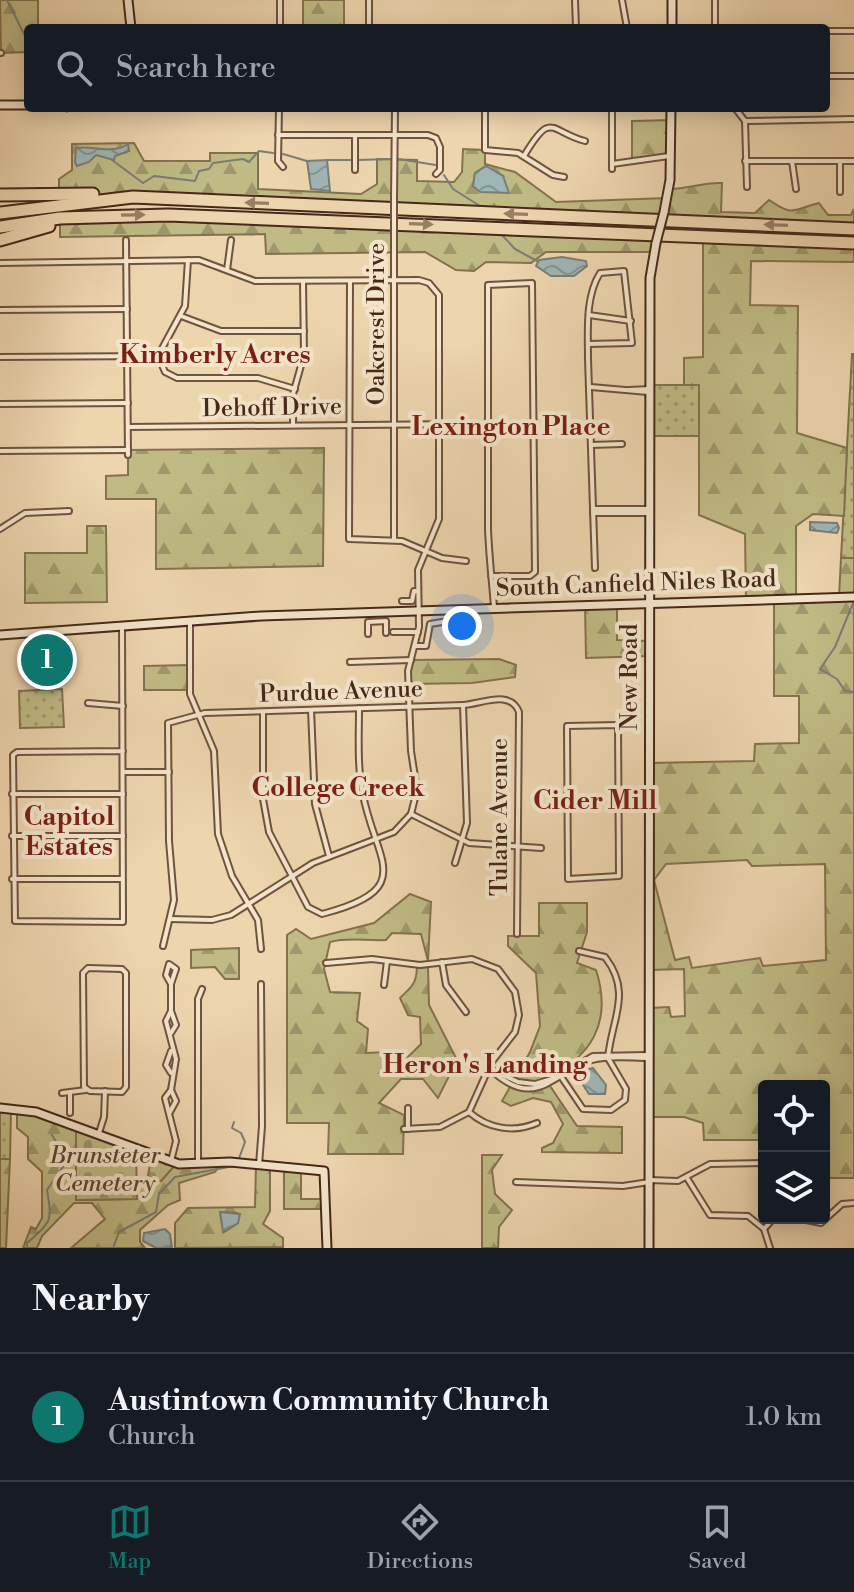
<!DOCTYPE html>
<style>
:root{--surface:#171b24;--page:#20242c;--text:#f1f3f6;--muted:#9ea1a6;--line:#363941;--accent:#0f766e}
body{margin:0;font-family:"Libre Bodoni",serif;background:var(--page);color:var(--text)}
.controls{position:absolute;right:24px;bottom:24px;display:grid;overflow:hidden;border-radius:8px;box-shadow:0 4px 20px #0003}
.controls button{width:72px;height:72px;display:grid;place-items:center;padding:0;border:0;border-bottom:2px solid var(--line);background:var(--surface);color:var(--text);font:40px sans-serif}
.you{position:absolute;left:462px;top:626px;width:28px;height:28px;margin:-20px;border:6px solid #fff;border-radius:50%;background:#1a73e8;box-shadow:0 0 0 12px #1a73e833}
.badge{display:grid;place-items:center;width:52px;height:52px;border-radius:50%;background:var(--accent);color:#fff;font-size:26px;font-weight:700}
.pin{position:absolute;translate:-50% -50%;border:4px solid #fff;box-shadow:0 2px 8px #0006}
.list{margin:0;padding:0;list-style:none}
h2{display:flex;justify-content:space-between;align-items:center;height:104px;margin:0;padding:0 32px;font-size:34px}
h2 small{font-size:26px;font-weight:400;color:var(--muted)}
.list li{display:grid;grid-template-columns:52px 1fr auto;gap:24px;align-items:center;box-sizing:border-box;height:128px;padding:0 32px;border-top:2px solid var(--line)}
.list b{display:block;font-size:30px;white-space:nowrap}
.list p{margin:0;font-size:26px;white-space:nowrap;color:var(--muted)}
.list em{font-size:26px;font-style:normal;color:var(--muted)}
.icon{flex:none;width:44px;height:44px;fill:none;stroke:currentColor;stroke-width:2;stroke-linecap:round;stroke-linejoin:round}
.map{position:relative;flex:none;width:854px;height:1248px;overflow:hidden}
.search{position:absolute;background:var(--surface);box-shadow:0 4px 20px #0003;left:24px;right:24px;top:24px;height:88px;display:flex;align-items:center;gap:20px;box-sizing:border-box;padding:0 28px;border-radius:8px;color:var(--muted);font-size:30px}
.sheet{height:232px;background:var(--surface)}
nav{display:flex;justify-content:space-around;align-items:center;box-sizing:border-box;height:112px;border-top:2px solid var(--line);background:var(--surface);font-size:22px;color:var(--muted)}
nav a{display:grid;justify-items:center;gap:4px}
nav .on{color:var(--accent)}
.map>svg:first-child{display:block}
.grass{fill:url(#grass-dots);stroke:#84724f;stroke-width:2}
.forest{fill:url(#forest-firs);stroke:#84724f;stroke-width:2;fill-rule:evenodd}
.cemetery{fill:url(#cemetery-stones);stroke:#84724f;stroke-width:2}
.water{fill:url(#water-waves);stroke:#7b7d77;stroke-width:2}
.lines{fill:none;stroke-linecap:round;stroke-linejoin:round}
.stream{stroke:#7b7d77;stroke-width:2}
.street-casing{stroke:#70533e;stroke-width:8}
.secondary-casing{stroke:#472819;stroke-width:11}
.highway-casing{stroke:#472819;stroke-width:15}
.street{stroke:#f3e4ca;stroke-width:4}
.secondary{stroke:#f3e4ca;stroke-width:7}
.highway{stroke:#edd5ae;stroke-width:11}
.street-bridge-casing{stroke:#70533e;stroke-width:8;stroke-linecap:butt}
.secondary-bridge-casing{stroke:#472819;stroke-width:11;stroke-linecap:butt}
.street-bridge{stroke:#f3e4ca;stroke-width:4}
.secondary-bridge{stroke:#f3e4ca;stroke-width:7}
.oneway{fill:#9a7e64}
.labels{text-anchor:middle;stroke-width:8;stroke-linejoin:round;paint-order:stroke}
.street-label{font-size:24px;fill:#472819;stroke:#f3e4ca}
.park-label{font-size:24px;font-style:italic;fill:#5f452f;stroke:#f3e4ca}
.neighbourhood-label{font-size:26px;font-weight:bold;fill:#7a1f14;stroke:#f3e4ca}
</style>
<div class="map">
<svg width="854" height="1248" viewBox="0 0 854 1248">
<defs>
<pattern id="grass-dots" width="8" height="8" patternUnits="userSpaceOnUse" patternTransform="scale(2)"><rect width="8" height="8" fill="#c0bb85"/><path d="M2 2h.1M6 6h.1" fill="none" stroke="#9e986c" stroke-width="1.8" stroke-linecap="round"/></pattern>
<pattern id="forest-firs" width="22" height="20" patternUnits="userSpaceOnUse" patternTransform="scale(2)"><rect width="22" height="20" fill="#c0bb85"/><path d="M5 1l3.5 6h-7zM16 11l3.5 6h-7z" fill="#9e986c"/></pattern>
<pattern id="cemetery-stones" width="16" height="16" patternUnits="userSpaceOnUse" patternTransform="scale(2)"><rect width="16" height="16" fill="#c0bb85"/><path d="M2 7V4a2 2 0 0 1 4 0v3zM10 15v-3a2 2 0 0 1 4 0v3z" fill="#9e986c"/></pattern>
<pattern id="water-waves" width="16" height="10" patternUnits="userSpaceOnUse" patternTransform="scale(2)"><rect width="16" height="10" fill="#9eb6b6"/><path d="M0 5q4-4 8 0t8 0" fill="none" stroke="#839493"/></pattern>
</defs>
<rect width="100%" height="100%" fill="#edd5ae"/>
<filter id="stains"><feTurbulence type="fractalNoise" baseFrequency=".0025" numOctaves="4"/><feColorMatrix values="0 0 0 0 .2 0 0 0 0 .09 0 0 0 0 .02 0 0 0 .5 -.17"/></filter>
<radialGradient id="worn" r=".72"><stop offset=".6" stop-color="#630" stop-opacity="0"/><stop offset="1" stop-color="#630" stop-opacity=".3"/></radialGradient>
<g class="grass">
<path d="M852,354H854V558H841Z"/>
<rect x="650" y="385" width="49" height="51"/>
<path d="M62,689L64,727L20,728L19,691Z"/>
<path d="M0,1108L11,1109L10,1159H0Z"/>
</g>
<g class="forest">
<path d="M0,0H38V28H28V52L1,53Z"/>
<rect x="303" y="0" width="41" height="28"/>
<path d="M671,120L670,156L632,163V121Z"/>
<path d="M134,143L144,161H210V153H258V189L361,194L377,184V159L417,160V181L454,182L462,172L463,149L485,150V164L515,172L556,202L667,198L669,189C688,189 703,182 722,183L721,212L755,213L769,200C795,218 793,209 819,203L828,215H851L854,209V229L59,194V179L72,170V144ZM486,166L503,176L473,186L475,173Z"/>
<path d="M93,217L658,235L653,252H546L531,263L486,262L474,271L456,270L425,252L266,254L265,234L60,237V224Z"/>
<path d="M703,237L854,243V262L751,261L750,305L798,306L797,433L847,448L844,516L813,514L796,526V598L839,597L841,558H854V1178H828L824,1086H764V1140H704L703,1123L684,1117H649V1008L669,1007L671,1017L685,1016L684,969L649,970V763L754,761L755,744L799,743V696H774V599L746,600L745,534L699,515V385H684V358L703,357ZM747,860L752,866L825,864L826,960L763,966L760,958L692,968L689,957L675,960L654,880L666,864Z"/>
<path d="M324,448L323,566L156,569V499H106V476L128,475V450Z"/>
<path d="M87,526H106L107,602L25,603V553H87Z"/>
<path d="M617,604V640L649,641V656L586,658L585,605Z"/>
<path d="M499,659L516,665L515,677L472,683L408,684L411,660Z"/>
<path d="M190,665V690H144V666Z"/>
<path d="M410,894L431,902L428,961L421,934L392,933L386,940C366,941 348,937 330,942L324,969L330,992L360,993L357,1021L368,1029L366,1053L389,1052L408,1057L421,1044L420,1017L408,1015L400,998C411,987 416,985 417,968L428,967L429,1005L457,1060L438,1098L423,1079H401L379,1103L404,1115L403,1154H328L329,1123H287V935L296,929L311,939L374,923Z"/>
<path d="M539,903H587V932L577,963L596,970C613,1023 591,1056 546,1080L577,1126L622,1127V1153L542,1152V1148L553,1143L563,1124L551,1102L533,1098L511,1106L502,1101L530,1052L540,1026L536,973L508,946V936H539Z"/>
<path d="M239,948V979H225L215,967L191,968V950Z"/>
<path d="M17,1109L76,1127L77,1200L136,1199L137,1181H161L177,1163L222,1162L215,1172L179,1183L180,1200L168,1205L140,1230V1242L145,1248H71L105,1219L92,1203H74L42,1236L37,1248H23L31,1227L36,1229L42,1218V1172L28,1159V1137L17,1128Z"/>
<path d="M482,1155H502L492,1170L495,1194L512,1210L499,1227L498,1248H482Z"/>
<path d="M0,1159H10L6,1248H0Z"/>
<path d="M256,1165L270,1167V1211L263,1224L283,1238V1247L175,1248V1223L188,1208L255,1207ZM220,1212L237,1213L238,1223L224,1232Z"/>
<path d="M284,1167L301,1168V1199H327V1209H284Z"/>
</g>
<g class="cemetery">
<path d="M76,1127L136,1149L137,1199L76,1200Z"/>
<path d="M152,1154L177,1163L161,1181H147Z"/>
</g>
<g class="water">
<path d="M128,144L129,151L115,156L114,160L96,155L89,162L77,166L75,162L76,148C95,145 111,155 128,144Z"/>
<path d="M327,160L330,191L311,189L307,161Z"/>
<path d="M486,166L503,176L509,193L480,192L473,186L475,173Z"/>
<path d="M562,257L586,261L587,266L574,276H551L536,266L539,260Z"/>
<path d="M810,522L837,523L839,528L837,533L810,530Z"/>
<path d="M593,1068L606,1085L605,1094H589L583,1085L582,1071Z"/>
<path d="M220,1212L240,1214L238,1223L223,1232Z"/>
<path d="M165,1229L170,1234L172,1248H156L143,1241L144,1233Z"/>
</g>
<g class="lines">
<g class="stream">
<path d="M7,0L28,42"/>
<path d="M66,108L67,112"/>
<path d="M283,154L307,161"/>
<path d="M398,159L436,165"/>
<path d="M112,160L143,183L154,176L195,181L199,171L209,169L213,163L243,159L249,162L259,151L273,153"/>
<path d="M327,160H352"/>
<path d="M358,160L390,159"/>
<path d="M444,175L453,189L480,206"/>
<path d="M501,234L515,249L537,261"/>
<path d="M854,601L835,647L820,669L837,679L845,691L854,692"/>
<path d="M234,1122L232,1128L241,1133L245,1142L238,1161"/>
<path d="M27,1248V1243C53,1220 52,1221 47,1190L63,1167L61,1150L52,1135"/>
<path d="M113,1248L119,1232L156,1212L159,1194L175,1177L234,1166"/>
</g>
<g class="street-casing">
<g id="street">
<path d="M575,0L576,28"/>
<path d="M622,0L627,28"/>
<path d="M715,0V28"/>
<path d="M280,28V0"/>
<path d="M369,28V0"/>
<path d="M826,31H854"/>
<path d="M0,53H1"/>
<path d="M826,76H854"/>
<path d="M279,108L278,161L283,167"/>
<path d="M485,108V150L518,153L553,175L564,177"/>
<path d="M612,108V169"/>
<path d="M735,108L745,121L747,187"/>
<path d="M745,121L854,119"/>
<path d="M278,135H428L436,138L440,147V170L436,174"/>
<path d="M355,136V170"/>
<path d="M524,156C552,109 550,132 585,141"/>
<path d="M745,161H854"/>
<path d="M792,161L796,189"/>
<path d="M612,164L669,156"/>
<path d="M840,192V161"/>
<path d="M394,199L395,108"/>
<path d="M394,233V540"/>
<path d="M126,240L128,455"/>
<path d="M0,263L199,260L255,281L419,280L429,283L439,295V519L418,570L419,627L408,671L411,751L417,790L411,814L394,832L313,863L231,915L212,920L170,919"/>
<path d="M227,270L231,240"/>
<path d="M350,281L349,539L402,541L442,558L466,561"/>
<path d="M0,310L127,309"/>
<path d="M589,315L631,321"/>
<path d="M181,316L221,331H304"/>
<path d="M588,344L632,343L624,271L600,273C585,297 588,331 588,359L595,568"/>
<path d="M158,356L165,372L177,378H258L295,389"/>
<path d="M158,356L185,306L188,260"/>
<path d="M0,357L158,356"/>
<path d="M591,387L648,392"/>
<path d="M629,390L650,389"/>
<path d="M0,404L128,403"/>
<path d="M293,425V394L304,355L303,281"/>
<path d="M128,427L465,424"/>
<path d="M591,445L622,444"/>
<path d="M0,451L128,450"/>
<path d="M593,509H650"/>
<path d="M593,513H650"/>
<path d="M0,529L25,513L69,511"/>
<path d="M491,576H530L535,572L532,283L488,285V529C489,555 492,581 494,607"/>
<path d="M402,601H412L414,591H418"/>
<path d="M190,623V694L214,751L218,834L232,876L258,920L261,949"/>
<path d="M122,626L123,920V922L15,921L13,755L17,752L123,751"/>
<path d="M393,632H418"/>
<path d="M368,634V622L386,621V633"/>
<path d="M415,646H426L430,624L448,621L450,612"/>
<path d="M350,662L411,660"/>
<path d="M88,703L123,706"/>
<path d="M311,710L315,804L329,856"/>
<path d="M263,712V799L269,832L308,907L322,914C418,889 376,862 363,795C357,767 359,736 359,708"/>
<path d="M618,725L619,876L568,879L567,726Z"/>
<path d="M123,772H169"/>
<path d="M12,794H123"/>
<path d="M620,796H649"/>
<path d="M411,814L469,843L541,848"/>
<path d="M12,836H123"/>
<path d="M455,863L467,823L463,705"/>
<path d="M12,879H122"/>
<path d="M163,946L174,900L169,841L168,723L205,713L463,705C482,704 510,689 519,712L517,934"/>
<path d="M442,962L446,985L466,1012"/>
<path d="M326,963L372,959L420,965L472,959L498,969L515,992L519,1015L515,1032L491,1063L469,1112L440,1127L404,1129"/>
<path d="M169,964L176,969L171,984L166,975Z"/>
<path d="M88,968L122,969L126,973V1087L122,1092L90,1091L84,1087L83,973Z"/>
<path d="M384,985L387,961"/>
<path d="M171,1033L176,1025L171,1011V984"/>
<path d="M489,1068C535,1113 553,1072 592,1060C609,1055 631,1058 649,1058"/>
<path d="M492,1070L518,1082L535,1084L555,1078L593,1056L648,1055"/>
<path d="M171,1073L166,1065L171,1051"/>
<path d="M560,1075L583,1109L611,1110L625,1100L626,1089L608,1058C611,1020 633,993 605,957L579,951"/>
<path d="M171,1090L165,1098L176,1141L171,1161"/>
<path d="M62,1093L86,1090"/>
<path d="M408,1108V1129"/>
<path d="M170,1112L176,1101L171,1090L176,1059L166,1021L171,1011"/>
<path d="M469,1112C488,1129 514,1133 537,1123"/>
<path d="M70,1113V1094"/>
<path d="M99,1133L104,1117L105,1091"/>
<path d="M198,1162V999L202,989"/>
<path d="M259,1165L262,1126L261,984"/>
<path d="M687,1178L710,1215L748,1216L764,1229L770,1248"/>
<path d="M649,1180L678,1181L710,1164L764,1163"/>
<path d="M516,1182L623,1186L649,1182"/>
<path d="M796,1218L821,1223L842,1204L854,1203"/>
<path d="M764,1229L774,1218"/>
</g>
</g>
<g class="secondary-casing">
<g id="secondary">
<path d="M128,0L131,28"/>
<path d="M672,28V0"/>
<path d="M0,105H28"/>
<path d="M664,212L670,180L671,108"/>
<path d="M0,635L261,616L854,597"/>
<path d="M0,1108L36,1112L179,1164L230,1162L324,1171L327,1248"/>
<path d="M649,1248L650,278L656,243"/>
</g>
</g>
<g class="highway-casing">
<g id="highway">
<path d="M0,195L93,194"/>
<path d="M0,213L133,197L854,229"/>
<path d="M0,227L60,218L168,215L854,243"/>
<path d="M0,240L49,226"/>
</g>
</g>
<use href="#street" class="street"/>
<use href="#secondary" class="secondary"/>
<use href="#highway" class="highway"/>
<g class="street-bridge-casing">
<path id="street-bridge" d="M394,233V199"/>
</g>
<g class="secondary-bridge-casing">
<path id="secondary-bridge" d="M656,243L664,212"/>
</g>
<use href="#street-bridge" class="street-bridge"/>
<use href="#secondary-bridge" class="secondary-bridge"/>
</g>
<defs><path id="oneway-solid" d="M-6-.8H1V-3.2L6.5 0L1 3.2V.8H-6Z" transform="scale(2)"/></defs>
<g class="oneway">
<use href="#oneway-solid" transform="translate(257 203) rotate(-178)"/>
<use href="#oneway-solid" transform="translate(516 214) rotate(-178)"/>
<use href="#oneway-solid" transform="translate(133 215) rotate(-1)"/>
<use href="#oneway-solid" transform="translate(421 224) rotate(2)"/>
<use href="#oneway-solid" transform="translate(776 225) rotate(-178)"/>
</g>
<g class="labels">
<g class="street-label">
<text transform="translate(376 324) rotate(-90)" y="8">Oakcrest Drive</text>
<text transform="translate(272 407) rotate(-1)" y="8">Dehoff Drive</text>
<text transform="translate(636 583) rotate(-2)" y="8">South Canfield Niles Road</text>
<text transform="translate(629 677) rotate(-90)" y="8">New Road</text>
<text transform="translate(341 691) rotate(-2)" y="8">Purdue Avenue</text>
<text transform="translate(499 817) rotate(-90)" y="8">Tulane Avenue</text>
</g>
<g class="park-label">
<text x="105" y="1163">Brunsteter<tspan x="105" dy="28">Cemetery</tspan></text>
</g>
<g class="neighbourhood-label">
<text x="215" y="363">Kimberly Acres</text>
<text x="511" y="435">Lexington Place</text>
<text x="338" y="796">College Creek</text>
<text x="595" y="809">Cider Mill</text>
<text x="69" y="825">Capitol<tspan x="69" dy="30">Estates</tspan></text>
<text x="485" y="1073">Heron's Landing</text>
</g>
</g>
<rect width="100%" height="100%" filter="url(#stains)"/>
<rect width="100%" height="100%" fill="url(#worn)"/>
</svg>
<div class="controls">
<button><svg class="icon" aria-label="locate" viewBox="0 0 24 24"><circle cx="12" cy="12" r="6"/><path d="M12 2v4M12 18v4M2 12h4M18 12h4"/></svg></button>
<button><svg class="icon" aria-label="layers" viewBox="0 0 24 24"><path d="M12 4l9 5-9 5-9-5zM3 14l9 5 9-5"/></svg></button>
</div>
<div class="you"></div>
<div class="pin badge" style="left:47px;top:660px">1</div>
<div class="search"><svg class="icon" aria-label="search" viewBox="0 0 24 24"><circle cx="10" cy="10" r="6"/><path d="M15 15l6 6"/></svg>Search here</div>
</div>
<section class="sheet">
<h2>Nearby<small></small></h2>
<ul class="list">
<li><span class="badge">1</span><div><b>Austintown Community Church</b><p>Church</p></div><em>1.0 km</em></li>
</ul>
</section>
<nav>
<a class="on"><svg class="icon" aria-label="map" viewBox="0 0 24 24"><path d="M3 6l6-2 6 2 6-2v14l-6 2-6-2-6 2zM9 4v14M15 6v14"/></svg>Map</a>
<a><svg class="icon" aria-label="directions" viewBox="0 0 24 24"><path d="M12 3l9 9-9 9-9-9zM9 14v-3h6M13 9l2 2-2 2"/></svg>Directions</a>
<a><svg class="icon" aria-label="saved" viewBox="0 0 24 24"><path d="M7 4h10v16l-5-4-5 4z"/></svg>Saved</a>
</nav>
